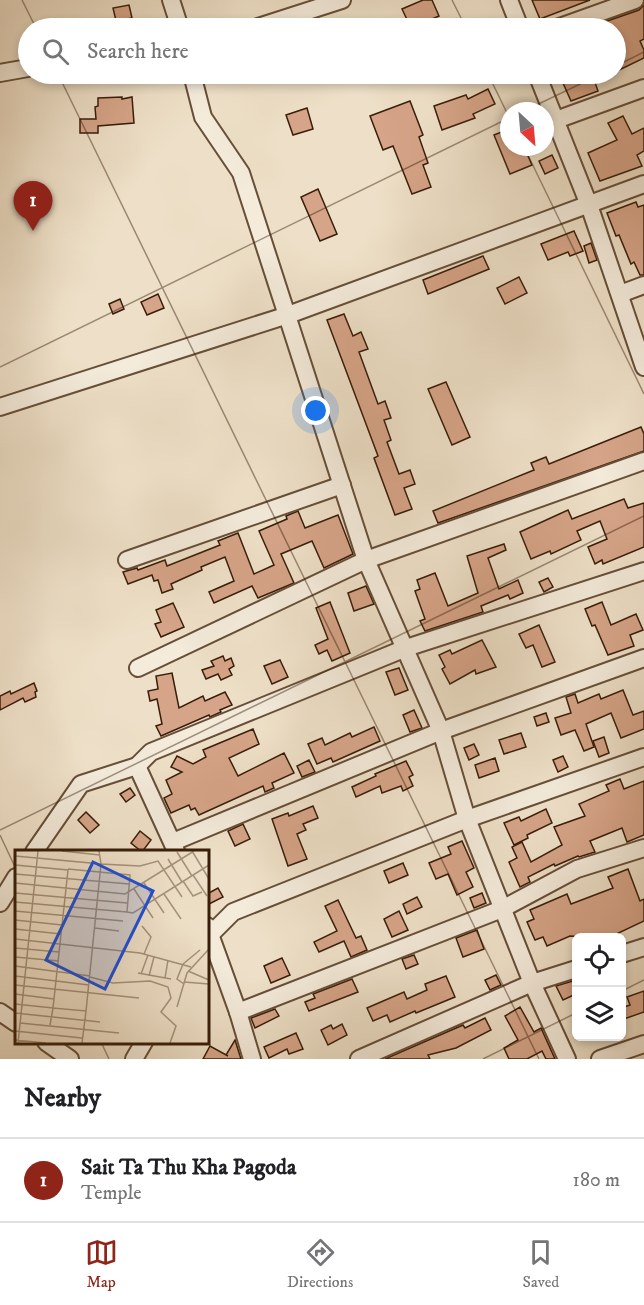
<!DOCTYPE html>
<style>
:root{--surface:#fff;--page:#f2f2f2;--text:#202124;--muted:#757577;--line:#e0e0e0;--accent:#8f2418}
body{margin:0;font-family:"IM FELL DW Pica",serif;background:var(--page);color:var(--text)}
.controls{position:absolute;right:18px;bottom:18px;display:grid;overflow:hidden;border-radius:9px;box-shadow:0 3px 9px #0003}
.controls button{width:54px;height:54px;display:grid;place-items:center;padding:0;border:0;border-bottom:2px solid var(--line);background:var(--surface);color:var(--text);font:30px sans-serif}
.compass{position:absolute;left:500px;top:102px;width:54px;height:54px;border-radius:50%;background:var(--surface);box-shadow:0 3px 9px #0003;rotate:154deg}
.you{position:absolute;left:316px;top:411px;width:21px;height:21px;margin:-15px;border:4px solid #fff;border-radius:50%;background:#1a73e8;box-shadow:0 0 0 9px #1a73e833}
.badge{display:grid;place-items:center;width:39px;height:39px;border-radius:50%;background:var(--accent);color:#fff;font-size:20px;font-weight:700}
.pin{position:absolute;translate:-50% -50px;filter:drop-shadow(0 2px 3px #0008)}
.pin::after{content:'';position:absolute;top:32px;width:21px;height:18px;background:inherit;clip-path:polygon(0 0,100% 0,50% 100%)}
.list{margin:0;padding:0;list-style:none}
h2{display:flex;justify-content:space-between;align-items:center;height:78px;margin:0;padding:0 24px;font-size:26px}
h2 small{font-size:20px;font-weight:400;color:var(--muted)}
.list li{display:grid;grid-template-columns:39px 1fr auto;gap:18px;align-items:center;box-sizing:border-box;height:84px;padding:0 24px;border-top:2px solid var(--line)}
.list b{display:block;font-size:22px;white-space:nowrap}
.list p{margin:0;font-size:20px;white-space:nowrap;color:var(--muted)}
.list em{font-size:20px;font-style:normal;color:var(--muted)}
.icon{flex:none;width:33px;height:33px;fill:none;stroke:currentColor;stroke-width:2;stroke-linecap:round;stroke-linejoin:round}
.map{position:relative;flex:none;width:644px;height:1059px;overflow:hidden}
.search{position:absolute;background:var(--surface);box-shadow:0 3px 9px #0003;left:18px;right:18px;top:18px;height:66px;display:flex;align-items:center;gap:15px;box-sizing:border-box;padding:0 21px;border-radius:33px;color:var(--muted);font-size:22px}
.sheet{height:162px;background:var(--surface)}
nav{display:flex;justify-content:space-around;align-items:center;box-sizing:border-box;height:84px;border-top:2px solid var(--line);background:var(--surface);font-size:16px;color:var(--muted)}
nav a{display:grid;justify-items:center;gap:3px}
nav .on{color:var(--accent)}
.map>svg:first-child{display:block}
.building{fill:#d6a488;stroke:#381d08;stroke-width:1.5}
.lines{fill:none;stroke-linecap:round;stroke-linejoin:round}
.minor-casing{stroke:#664e38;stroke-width:20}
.minor{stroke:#f4ebdb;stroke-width:16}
.ticks{fill:none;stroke:#381d08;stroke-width:1.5;stroke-opacity:0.45}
.inset-road{fill:none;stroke:#a5927b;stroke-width:1.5}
.view{fill:#1d4ed8;fill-opacity:0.15;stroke:#1d4ed8;stroke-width:3}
.inset-edge{fill:none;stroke:#381d08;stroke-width:3}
</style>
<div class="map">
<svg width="644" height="1059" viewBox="0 0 644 1059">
<rect width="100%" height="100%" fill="#eee0c8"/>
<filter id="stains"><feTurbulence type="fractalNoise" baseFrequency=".00333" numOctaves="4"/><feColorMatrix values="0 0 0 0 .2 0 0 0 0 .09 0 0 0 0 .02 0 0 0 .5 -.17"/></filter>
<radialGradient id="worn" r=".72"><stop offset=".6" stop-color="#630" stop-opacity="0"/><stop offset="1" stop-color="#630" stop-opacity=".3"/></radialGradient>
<g class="building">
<path d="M423,0H432L439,16L411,28L402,9Z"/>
<path d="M532,0H590L540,19Z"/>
<path d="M129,5L132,18L127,19L128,23L117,25L113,8Z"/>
<path d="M644,5V39L640,41L644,50V58L615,72V28H587L639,10Z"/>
<path d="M559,74H592L598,91L571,101Z"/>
<path d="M488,89L495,104L473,114L475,118L442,130L434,106L466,95L468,99Z"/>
<path d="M122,97V99L132,97L134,123L98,126V133H80V119H96L95,107L98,106V98Z"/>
<path d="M410,101L423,135L419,137L428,163L423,165L431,187L412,194L393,146L383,150L370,116Z"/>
<path d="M307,108L313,129L293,135L286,115Z"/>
<path d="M623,116L632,134L644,128V151L637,155L642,166L600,181L588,153L617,140L608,123Z"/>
<path d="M509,129V147H524L532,165L510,174L494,135Z"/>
<path d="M552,155L558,168L545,174L539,161Z"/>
<path d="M318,189L337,234L320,241L301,197Z"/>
<path d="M636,202L638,207L644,205V275H640L634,262L631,264L619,235L616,236L607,213Z"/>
<path d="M574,231L583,251L570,256L568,252L548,260L541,244Z"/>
<path d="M591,243L597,260L589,263L584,246Z"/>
<path d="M483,256L489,269L428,294L423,280Z"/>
<path d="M519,277L527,293L505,304L497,288Z"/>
<path d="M158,294L164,308L147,315L141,302Z"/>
<path d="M120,299L124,309L113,314L109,304Z"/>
<path d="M344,314L353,336L361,332L368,349L359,352L378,404L385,401L391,418L384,420L391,440L387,442L399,474L410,470L415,484L404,488L412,509L395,515L374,458L378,456L327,320Z"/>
<path d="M446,382L470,437L452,445L428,389Z"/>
<path d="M641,427L644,434V451L438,523L433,511L534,470L531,463L546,457L549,464Z"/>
<path d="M624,499L628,508L644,503V547L603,564L602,560L595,564L588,547L607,539L600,521L577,531L581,540L551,554L550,551L531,559L520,532L568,510L572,519Z"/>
<path d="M298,511L305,528L338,515L353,554L324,568L312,541L281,554L294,583L258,598L252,586L214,603L209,592L234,581L225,557L201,567L202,570L171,584L173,589L162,593L158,580L154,581L152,575L128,584L123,572L137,568L138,570L165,560L167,566L220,545L218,541L238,533L254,574L274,565L259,531L287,519L286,516Z"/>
<path d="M504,544L506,550L488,558L499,589L518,580L523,593L510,599L508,595L481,606L483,612L425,631L420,621L425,619L415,591L420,589L417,580L435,573L448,606L478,593L467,556Z"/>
<path d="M548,578L553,587L544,592L539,582Z"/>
<path d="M366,586L374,604L354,611L348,593Z"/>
<path d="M330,602L350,653L332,661L327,650L319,654L315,645L328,639L316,608Z"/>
<path d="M602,602L611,625L636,614L643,630L630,635L634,646L608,655L595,625L592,626L585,609Z"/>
<path d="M173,603L184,627L161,637L155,624L161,622L156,610Z"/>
<path d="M539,625L555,662L542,667L533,645L526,648L519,634Z"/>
<path d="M482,640L496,667L476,674L475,670L450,684L442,669L445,667L439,655L450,650L452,654Z"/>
<path d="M223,656L225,661L231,658L234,666L229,669L232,675L221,680L218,674L206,679L202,670L214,666L211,661Z"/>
<path d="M280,660L288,677L272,684L264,666Z"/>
<path d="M399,668L408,690L395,695L386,672Z"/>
<path d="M172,673L179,708L203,696L205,701L225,692L232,705L220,710L221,712L210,717L209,715L161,736L156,726L162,724L157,699L150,701L148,691L158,689L156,676Z"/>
<path d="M34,683L37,691L35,692L36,697L25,702L23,698L0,710V696L10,691L11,694Z"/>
<path d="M623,690L633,715L644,711V729L621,738L611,713L586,724L594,747L584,751L575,730L561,735L555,718L571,713L566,697L575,694L578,703L599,694L601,699Z"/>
<path d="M414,710L422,728L410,732L403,715Z"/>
<path d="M546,713L549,722L537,726L534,717Z"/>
<path d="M374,727L380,741L333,762L331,758L317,764L308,744L322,738L325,745L350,733L352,737Z"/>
<path d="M253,729L259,744L229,758L238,776L284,753L294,773L272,783L274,788L265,792L263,786L199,815L195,808L191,810L189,805L171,813L164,798L172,794L166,780L182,772L171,767L177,756L193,764L206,757L203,750Z"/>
<path d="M521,733L526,747L504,754L499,740Z"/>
<path d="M604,737L609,753L599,757L593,741Z"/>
<path d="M474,744L479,755L469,760L464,748Z"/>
<path d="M563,756L568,767L558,772L553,760Z"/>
<path d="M495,758L499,771L479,778L475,765Z"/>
<path d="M309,760L315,772L302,777L297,766Z"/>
<path d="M406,761L413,775L409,777L413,786L403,791L401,786L382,793L380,786L356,797L352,787L376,776L375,774Z"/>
<path d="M620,779L624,789L644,781V835L627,842L622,828L590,841L595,852L579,857L578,856L555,866L554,864L528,877L530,882L520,887L509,862L517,858L512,847L522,842L531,862L562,845L554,827L585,816L579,804L609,791L606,785Z"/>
<path d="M130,788L135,795L126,802L120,794Z"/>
<path d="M313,806L318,818L303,824L306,830L297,834L307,859L288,866L272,819L288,813L289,816Z"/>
<path d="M546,809L552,823L527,835L528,838L514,845L504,823L519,817L521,821Z"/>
<path d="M86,812L99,825L90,833L78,820Z"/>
<path d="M243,824L250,839L235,846L228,831Z"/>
<path d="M140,831L151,840L142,852L131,843Z"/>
<path d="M462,841L474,868L466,872L473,887L457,895L448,874L436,879L429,863L451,854L448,847Z"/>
<path d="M403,863L408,875L389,883L384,871Z"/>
<path d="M628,869L640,901L644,899V921L608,938L570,936L547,946L543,937L535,940L527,922L534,919L530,910L567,894L571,904L613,888L608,877Z"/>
<path d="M218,888L223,897L207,905V894Z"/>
<path d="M482,893L486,903L474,908L470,898Z"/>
<path d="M417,897L422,907L407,914L403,904Z"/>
<path d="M338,900L356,938L361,936L367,950L351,957L344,941L319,952L314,942L337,931L325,906Z"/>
<path d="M399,911L408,930L392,937L384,919Z"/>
<path d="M477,930L484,949L463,957L456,938Z"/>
<path d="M414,955L418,964L406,969L402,959Z"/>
<path d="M282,958L290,975L271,983L264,966Z"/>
<path d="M496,975L501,985L490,990L485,980Z"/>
<path d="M446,976L455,997L416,1013L415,1011L390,1022L387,1015L373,1021L367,1008L404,992L407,999L427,990L425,984Z"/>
<path d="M352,979L358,992L309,1011L305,1002L315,998L313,994Z"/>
<path d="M576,980V994L563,1000L556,986Z"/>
<path d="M644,991V1012L621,1020V1008L630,1005L627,997Z"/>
<path d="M520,1007L534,1032L541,1028L555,1059H546L542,1051L527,1059H509L504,1048L518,1040L505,1016Z"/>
<path d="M275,1009L279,1016L255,1028L251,1018Z"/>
<path d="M485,1018L491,1030L456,1048L428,1055L430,1059H385L463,1025L465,1028Z"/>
<path d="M342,1024L347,1035L328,1045L321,1030L331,1025L333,1029Z"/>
<path d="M296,1033L303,1049L289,1054L287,1049L269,1058L264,1047Z"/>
<path d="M235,1040L241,1059H203L210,1046L228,1056L226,1055Z"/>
</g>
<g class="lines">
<g class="minor-casing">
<g id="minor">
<path d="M171,0L180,28"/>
<path d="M509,0L520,28"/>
<path d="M255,28L342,0"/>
<path d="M557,28L635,0"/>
<path d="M0,73L28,68"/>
<path d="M192,74L203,117L241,173L366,560L441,731L467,819L532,983L567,1059"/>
<path d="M537,74L589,205L644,367"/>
<path d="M556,120L644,88"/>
<path d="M620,294L644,285"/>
<path d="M0,407L288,315L644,184"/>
<path d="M127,560L342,485"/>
<path d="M138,668L366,560L644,461"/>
<path d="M137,766L151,752L406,648L644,571"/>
<path d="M173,842L441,731L644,658"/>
<path d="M34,852L81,784L137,766L176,851"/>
<path d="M0,903L16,877"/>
<path d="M207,926L238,1012L252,1059"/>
<path d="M207,938L233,912L467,819L644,757"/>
<path d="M622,954L644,947"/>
<path d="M0,1012L16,1023"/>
<path d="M238,1012L502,909L577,869L644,848"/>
<path d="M46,1042L70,1059"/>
<path d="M134,1059L144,1042"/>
<path d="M359,1059L532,983L576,969"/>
<path d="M600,1059L644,1044"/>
</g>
</g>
<use href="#minor" class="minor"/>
</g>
<path class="ticks" d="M22,0L36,28M452,0L466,28M616,66L644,52M58,74L539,1059M488,74L509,117M524,111L601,74M524,147L644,394M0,367L509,118M0,830L644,516M0,835L16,869M622,991L644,980M101,1042L109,1059M483,1059L576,1013"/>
<g transform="translate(15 850)">
<rect width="194" height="194" fill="#eee0c8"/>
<path class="inset-road" d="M47,1L85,5M84,1L86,14L125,16L143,11L167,47M177,1L194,29M162,2L177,26M0,6L86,14L71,161L38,158L35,175M153,9L167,32M0,15L53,20L38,158L0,154M53,19L115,25L112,62L118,63L194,15M0,24L114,34M178,25L192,46M168,31L178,46L187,42M0,33L110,44L179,1M129,33L149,63M119,39L138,68M0,43L112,53M149,44L166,69M0,52L112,62M0,61L108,71M0,70L47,75M127,76L136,87L129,104M80,78L104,81M0,79L46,84M0,89L125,103L176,117M0,98L44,102M0,107L44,111M168,114L162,129L169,134M168,114L185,100M0,116L75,126M173,121L194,130M123,123L156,129M126,124L133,105M0,126L74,135M134,126L139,107M75,127L98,133L135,131L153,137L156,148L146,162L161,176L155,193M150,128L153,110M169,132L194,134M0,135L124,148M0,144L39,149M162,157L172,123L194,99M0,163L85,172M5,173L104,183M0,181L67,188M0,190L31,193M3,193L23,1M67,193L71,161"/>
<path class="view" d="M78,12L138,41L90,139L31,110Z"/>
<rect width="194" height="194" class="inset-edge"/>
</g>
<rect width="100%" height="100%" filter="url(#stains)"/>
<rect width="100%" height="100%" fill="url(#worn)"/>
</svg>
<div class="controls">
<button><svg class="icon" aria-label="locate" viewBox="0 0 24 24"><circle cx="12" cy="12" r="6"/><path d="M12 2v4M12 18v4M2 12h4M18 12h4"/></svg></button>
<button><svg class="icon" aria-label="layers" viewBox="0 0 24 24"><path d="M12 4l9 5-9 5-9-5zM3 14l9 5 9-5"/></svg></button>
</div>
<svg class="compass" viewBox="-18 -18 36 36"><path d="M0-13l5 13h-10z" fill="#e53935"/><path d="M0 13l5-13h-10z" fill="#757577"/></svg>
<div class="you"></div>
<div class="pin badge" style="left:33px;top:231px">1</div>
<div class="search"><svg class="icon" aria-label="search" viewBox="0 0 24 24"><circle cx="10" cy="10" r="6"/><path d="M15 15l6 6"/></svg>Search here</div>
</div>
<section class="sheet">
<h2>Nearby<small></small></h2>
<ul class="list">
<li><span class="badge">1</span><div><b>Sait Ta Thu Kha Pagoda</b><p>Temple</p></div><em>180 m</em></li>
</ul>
</section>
<nav>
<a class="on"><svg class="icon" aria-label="map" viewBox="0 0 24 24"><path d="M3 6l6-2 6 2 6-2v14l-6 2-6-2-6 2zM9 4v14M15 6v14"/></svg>Map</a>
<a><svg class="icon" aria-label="directions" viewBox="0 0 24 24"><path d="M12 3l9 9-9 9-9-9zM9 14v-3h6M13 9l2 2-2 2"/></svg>Directions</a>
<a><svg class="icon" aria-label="saved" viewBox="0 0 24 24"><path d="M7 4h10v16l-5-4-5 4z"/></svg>Saved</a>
</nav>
